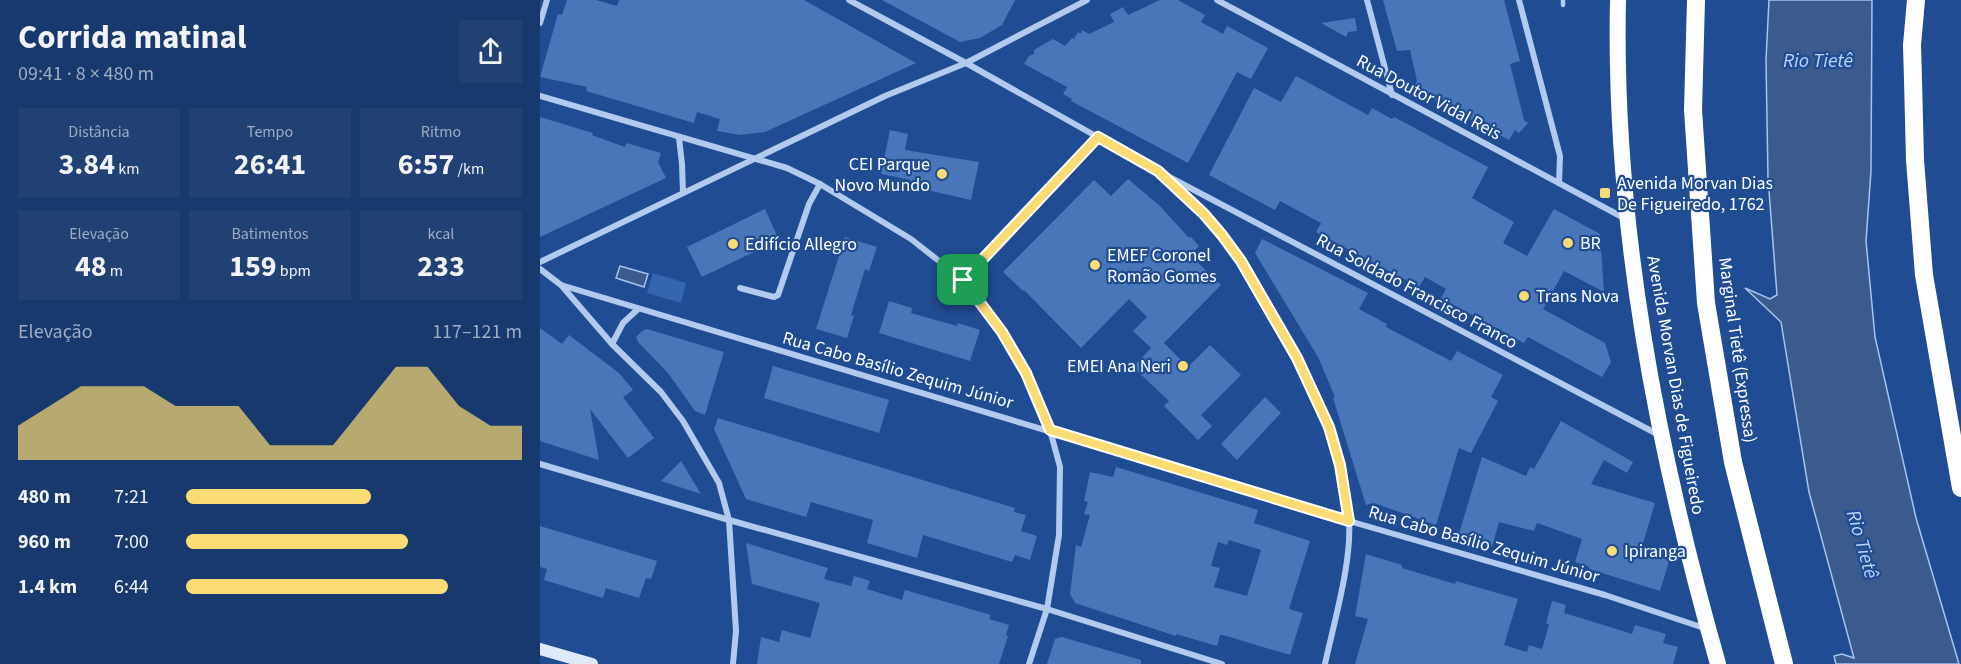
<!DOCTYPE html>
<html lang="pt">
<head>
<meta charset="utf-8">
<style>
	body { margin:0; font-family:"Source Sans 3",sans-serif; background:#214073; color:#f1f3f6; height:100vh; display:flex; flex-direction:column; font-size:22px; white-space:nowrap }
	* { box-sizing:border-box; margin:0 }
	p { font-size:20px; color:#9facc2 }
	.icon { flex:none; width:33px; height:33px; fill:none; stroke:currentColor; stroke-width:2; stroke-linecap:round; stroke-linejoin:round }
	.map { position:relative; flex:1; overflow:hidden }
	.sheet { display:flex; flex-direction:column; background:#18396e; width:540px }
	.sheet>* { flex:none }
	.pin { position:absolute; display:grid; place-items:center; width:51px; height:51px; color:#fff; margin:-26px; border-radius:12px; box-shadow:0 3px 9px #0006 }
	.round { display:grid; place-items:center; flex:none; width:63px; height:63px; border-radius:0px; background:#214073 }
	.summary { display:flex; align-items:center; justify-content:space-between; height:102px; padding:0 18px }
	h1 { font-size:33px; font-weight:700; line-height:45px }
	.metrics { display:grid; grid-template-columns:repeat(3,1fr); gap:9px; height:102px; padding:6px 18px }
	.metrics div { display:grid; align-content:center; border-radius:0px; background:#214073; text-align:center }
	.metrics b { font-size:30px; font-weight:700 }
	.metrics small { font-size:16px; font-weight:400 }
	.metrics p { font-size:16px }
	.chart { height:168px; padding:12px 18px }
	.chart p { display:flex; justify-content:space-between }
	.chart svg { width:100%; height:108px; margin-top:6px; fill:#fbdb73; opacity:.7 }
	ul { padding:0 18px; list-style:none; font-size:20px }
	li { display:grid; grid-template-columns:96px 72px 1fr; align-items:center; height:45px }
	li i { height:15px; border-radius:8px; background:#fbdb73 }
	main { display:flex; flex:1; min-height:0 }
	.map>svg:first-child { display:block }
	.green { fill:#3465b0 }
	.water { fill:#3b5b8f; stroke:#a6c4ef; stroke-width:1.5 }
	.building { fill:#4975b9; fill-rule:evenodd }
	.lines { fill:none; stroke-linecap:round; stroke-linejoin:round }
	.service { stroke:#b2caee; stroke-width:4.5 }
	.minor { stroke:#b2caee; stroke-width:6 }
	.secondary { stroke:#dfe9fa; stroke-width:12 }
	.trunk { stroke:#fcfdff; stroke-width:16 }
	.motorway { stroke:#fff; stroke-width:18 }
	.route-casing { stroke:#fff; stroke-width:12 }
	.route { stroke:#fbdb73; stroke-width:8 }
	.poi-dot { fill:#fbdb73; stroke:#204c93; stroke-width:2 }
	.labels { text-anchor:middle; stroke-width:4.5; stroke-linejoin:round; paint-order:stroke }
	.street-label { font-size:18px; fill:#fff; stroke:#204c93 }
	.poi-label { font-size:18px; fill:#fff; stroke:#204c93; text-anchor:start }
	.water-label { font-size:20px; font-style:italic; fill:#bed4f4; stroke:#204c93 }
</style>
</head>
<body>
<main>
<section class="sheet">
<div class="summary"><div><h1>Corrida matinal</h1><p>09:41 · 8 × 480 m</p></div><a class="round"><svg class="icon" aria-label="share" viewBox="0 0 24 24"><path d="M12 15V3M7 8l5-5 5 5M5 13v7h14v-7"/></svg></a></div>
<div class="metrics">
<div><p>Distância</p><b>3.84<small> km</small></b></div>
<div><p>Tempo</p><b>26:41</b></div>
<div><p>Ritmo</p><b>6:57<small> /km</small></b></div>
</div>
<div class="metrics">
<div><p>Elevação</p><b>48<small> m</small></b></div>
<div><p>Batimentos</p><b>159<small> bpm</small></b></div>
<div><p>kcal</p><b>233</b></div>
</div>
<div class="chart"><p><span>Elevação</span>117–121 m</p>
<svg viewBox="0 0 160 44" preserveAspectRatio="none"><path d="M0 44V30L10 22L20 14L30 14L40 14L50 22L60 22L70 22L80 38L90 38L100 38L110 22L120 6L130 6L140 22L150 30L160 30V44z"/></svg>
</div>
<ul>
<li><b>480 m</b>7:21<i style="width:55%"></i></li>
<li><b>960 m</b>7:00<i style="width:66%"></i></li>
<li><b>1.4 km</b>6:44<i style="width:78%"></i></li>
</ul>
</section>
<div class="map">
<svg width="1421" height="664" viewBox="0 0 1421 664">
	<rect width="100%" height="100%" fill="#204c93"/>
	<path class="green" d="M 113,273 L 146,283 L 141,303 L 107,293 Z"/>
	<g class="water">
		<path d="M 1229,0 L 1332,0 L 1331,171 L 1326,241 L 1335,337 L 1376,518 L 1419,664 L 1296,664 L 1294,656 L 1302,654 L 1314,658 L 1269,492 L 1241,322 L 1205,288 L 1230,299 L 1237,295 L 1228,178 L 1226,60 Z"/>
		<path d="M 80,266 L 108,274 L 104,287 L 76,278 Z"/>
	</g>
	<g class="building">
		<path d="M 27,0 L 56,0 L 77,6 L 79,0 L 264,0 L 376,63 L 225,132 L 200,135 L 177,131 L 180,119 L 157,112 L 154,123 L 46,91 L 47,87 L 0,77 L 18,14 L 22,15 Z"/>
		<path d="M 342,0 L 475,0 L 462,25 L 440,38 L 420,42 Z"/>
		<path d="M 620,0 L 638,0 L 665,15 L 661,22 L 683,34 L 687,26 L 728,48 L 711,79 L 697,72 L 648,163 L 531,101 L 532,99 L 523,94 L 527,87 L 484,64 L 489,56 L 494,54 L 494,50 L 513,39 L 525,46 L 532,38 L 534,39 L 538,32 L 541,34 L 542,30 L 549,34 L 574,22 L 570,14 L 583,7 L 588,15 Z"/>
		<path d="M 843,0 L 964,0 L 980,61 L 970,64 L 984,120 L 988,123 L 979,133 L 975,130 L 969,140 L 894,100 L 874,86 L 877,81 L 870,50 L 857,51 Z"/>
		<path d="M 815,18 L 817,31 L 808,32 L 806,37 L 781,23 Z"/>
		<path d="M 756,76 L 828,115 L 832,108 L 852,119 L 854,117 L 948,167 L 932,198 L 974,222 L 963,243 L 987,256 L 1014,209 L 1060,234 L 1064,292 L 1024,271 L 1003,309 L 1065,343 L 1071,362 L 1062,377 L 988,337 L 984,343 L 901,298 L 906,289 L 885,277 L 879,287 L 776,232 L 781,223 L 740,201 L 735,210 L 669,175 L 714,88 L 741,102 Z"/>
		<path d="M 0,117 L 53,133 L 52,135 L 85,147 L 86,143 L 121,153 L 118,162 L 126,178 L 0,237 Z"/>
		<path d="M 350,130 L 368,134 L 365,150 L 439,162 L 431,200 L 370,186 L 371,180 L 341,174 Z"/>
		<path d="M 588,179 L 620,206 L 649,238 L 650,236 L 659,246 L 650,255 L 681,285 L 624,343 L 648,367 L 670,345 L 701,375 L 661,415 L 672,426 L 658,440 L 624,406 L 629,401 L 593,367 L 611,348 L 593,331 L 607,317 L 589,299 L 541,348 L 484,290 L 483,291 L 463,272 L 554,180 L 571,196 Z"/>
		<path d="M 225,209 L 239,240 L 162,277 L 147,247 Z"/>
		<path d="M 305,237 L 337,247 L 329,271 L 325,269 L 311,315 L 314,316 L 307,338 L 276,329 Z"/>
		<path d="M 722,239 L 828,293 L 819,309 L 847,324 L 846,327 L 911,361 L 917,351 L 963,375 L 951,397 L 958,401 L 931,453 L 919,448 L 896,525 L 834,503 L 826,505 L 793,398 L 795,397 L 778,357 L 715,253 Z"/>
		<path d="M 349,301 L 372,308 L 371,313 L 417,326 L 418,323 L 440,330 L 430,361 L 339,333 Z"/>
		<path d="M 0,328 L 22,344 L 29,335 L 79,373 L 93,390 L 83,397 L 114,438 L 88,458 L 50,409 L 59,460 L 0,441 Z"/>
		<path d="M 107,329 L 184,352 L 165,415 L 155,411 L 128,373 L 98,342 L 96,337 L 102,331 Z"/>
		<path d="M 233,366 L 349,400 L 339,433 L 224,398 Z"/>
		<path d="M 725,397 L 741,413 L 697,460 L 681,444 Z"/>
		<path d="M 178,418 L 475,508 L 474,512 L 486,515 L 481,531 L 497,536 L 490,560 L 475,555 L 472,562 L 383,535 L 377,558 L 327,543 L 333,520 L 271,502 L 266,517 L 206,499 L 174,429 Z"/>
		<path d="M 1021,421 L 1093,462 L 1087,473 L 1064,460 L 1051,484 L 1115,503 L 1101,550 L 1130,558 L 1120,591 L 1049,569 L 1049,567 L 1035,562 L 1042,539 L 997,523 L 994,531 L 959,522 L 952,547 L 918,537 L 942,457 L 986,476 L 990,467 L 994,469 Z"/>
		<path d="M 141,461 L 161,494 L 121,481 Z"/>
		<path d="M 576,467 L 718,510 L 714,523 L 770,541 L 749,609 L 763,613 L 750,655 L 683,635 L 680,635 L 677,646 L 636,634 L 636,636 L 535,603 L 530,594 L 536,545 L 541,547 L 550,515 L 544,514 L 548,502 L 544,501 L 550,472 L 573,477 ZM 689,540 L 721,550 L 707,596 L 674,587 L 680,568 L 671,566 L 678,542 L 687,545 Z"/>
		<path d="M 0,526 L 117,561 L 111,579 L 106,578 L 99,598 L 66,588 L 63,598 L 4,580 L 7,569 L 0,567 Z"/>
		<path d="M 206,543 L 288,568 L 284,579 L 311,586 L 314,576 L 330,581 L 327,589 L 362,600 L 365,590 L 451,615 L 449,619 L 469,625 L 466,635 L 468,636 L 459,664 L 217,664 L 221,637 L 239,642 L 242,630 L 270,638 L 280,603 L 212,584 Z"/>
		<path d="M 826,554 L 862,565 L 862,568 L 915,584 L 916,581 L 978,599 L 964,645 L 987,652 L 989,645 L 1002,649 L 1009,625 L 1006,623 L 1012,601 L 1026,605 L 1024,613 L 1070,627 L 1092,634 L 1095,625 L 1126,634 L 1123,643 L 1138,647 L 1133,664 L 815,664 L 828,619 L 815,616 Z"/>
		<path d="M 522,637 L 601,660 L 601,664 L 507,664 L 515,639 Z"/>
	</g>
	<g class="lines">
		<path class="service" d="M 1023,0 L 1023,5"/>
		<g class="minor">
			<path d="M 309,0 L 426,63 L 618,171 L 1119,435"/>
			<path d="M 677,0 L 1084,218"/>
			<path d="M 827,0 L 852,95"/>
			<path d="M 979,0 L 1020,156 L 1019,183"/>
			<path d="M 0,23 L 7,0"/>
			<path d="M 0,96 L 247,168 L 280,184 L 371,239 L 423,280 L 462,331 L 486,373 L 510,430 L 520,467 L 519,535 L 507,609 L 489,664"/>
			<path d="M 139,138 L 142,164 L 143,193"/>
			<path d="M 625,178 C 645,196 667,214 683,236 C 703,261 719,289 734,317 C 770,381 803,446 809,520 C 812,562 794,622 785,664"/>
			<path d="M 0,262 L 345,96 L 426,63 L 547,0"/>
			<path d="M 0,269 L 21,285 L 72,344 L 121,392 L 143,421 L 179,483 L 189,520 L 196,631 L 193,664"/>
			<path d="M 423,280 L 558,137"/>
			<path d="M 21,285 L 809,521 L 1065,595 L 1167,629"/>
			<path d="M 200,288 L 234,297 L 238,295 L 269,204 L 280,184"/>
			<path d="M 72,344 L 83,323 L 98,309"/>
			<path d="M 0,464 L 189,520 L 507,609 L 682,664"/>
		</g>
		<path class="secondary" d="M 0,649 L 52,664"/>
		<path class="trunk" d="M 1078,0 C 1073,224 1117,449 1178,664"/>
		<g class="motorway">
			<path d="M 1156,0 L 1153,110 L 1166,303 L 1193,462 L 1244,664"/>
			<path d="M 1376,0 L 1372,45 L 1373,80 L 1375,160 L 1384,275 L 1421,488"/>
		</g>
	</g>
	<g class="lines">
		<g class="route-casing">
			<path id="route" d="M 558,137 L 618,171 L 664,214 L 682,235 L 701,261 L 757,358 L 789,427 L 800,465 L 809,521 L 510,430 L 486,373 L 462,332 L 423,280 Z"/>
		</g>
		<use href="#route" class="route"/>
	</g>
	<g class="poi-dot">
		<circle cx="402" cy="174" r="6"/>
		<rect x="1059" y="187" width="12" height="12" rx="3"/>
		<circle cx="1028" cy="243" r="6"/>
		<circle cx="193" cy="244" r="6"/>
		<circle cx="555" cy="265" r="6"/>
		<circle cx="984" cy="296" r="6"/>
		<circle cx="643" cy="366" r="6"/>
		<circle cx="1072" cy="551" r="6"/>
	</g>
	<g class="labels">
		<g class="street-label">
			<text transform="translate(889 97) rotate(28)" y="6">Rua Doutor Vidal Reis</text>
			<text transform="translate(877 291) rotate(28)" y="6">Rua Soldado Francisco Franco</text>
			<text transform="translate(1198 350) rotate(82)" y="6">Marginal Tietê (Expressa)</text>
			<text transform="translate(358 370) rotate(16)" y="6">Rua Cabo Basílio Zequim Júnior</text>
			<text transform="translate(1136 385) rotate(80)" y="6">Avenida Morvan Dias de Figueiredo</text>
			<text transform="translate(944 544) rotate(16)" y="6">Rua Cabo Basílio Zequim Júnior</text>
		</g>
		<g class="poi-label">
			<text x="390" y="170" text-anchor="end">CEI Parque<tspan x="390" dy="21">Novo Mundo</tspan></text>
			<text x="1077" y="189">Avenida Morvan Dias<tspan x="1077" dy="21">De Figueiredo, 1762</tspan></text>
			<text x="1040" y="249">BR</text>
			<text x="205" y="250">Edifício Allegro</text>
			<text x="567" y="261">EMEF Coronel<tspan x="567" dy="21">Romão Gomes</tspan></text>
			<text x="996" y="302">Trans Nova</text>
			<text x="631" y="372" text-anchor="end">EMEI Ana Neri</text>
			<text x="1084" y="557">Ipiranga</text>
		</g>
		<g class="water-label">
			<text x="1278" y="67">Rio Tietê</text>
			<text transform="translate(1323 544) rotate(74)" y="7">Rio Tietê</text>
		</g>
	</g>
</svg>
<div class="pin" style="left:423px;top:280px;background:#1e9e55"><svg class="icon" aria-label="arrive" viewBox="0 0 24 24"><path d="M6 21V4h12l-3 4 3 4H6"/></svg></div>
</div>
</main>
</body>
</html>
